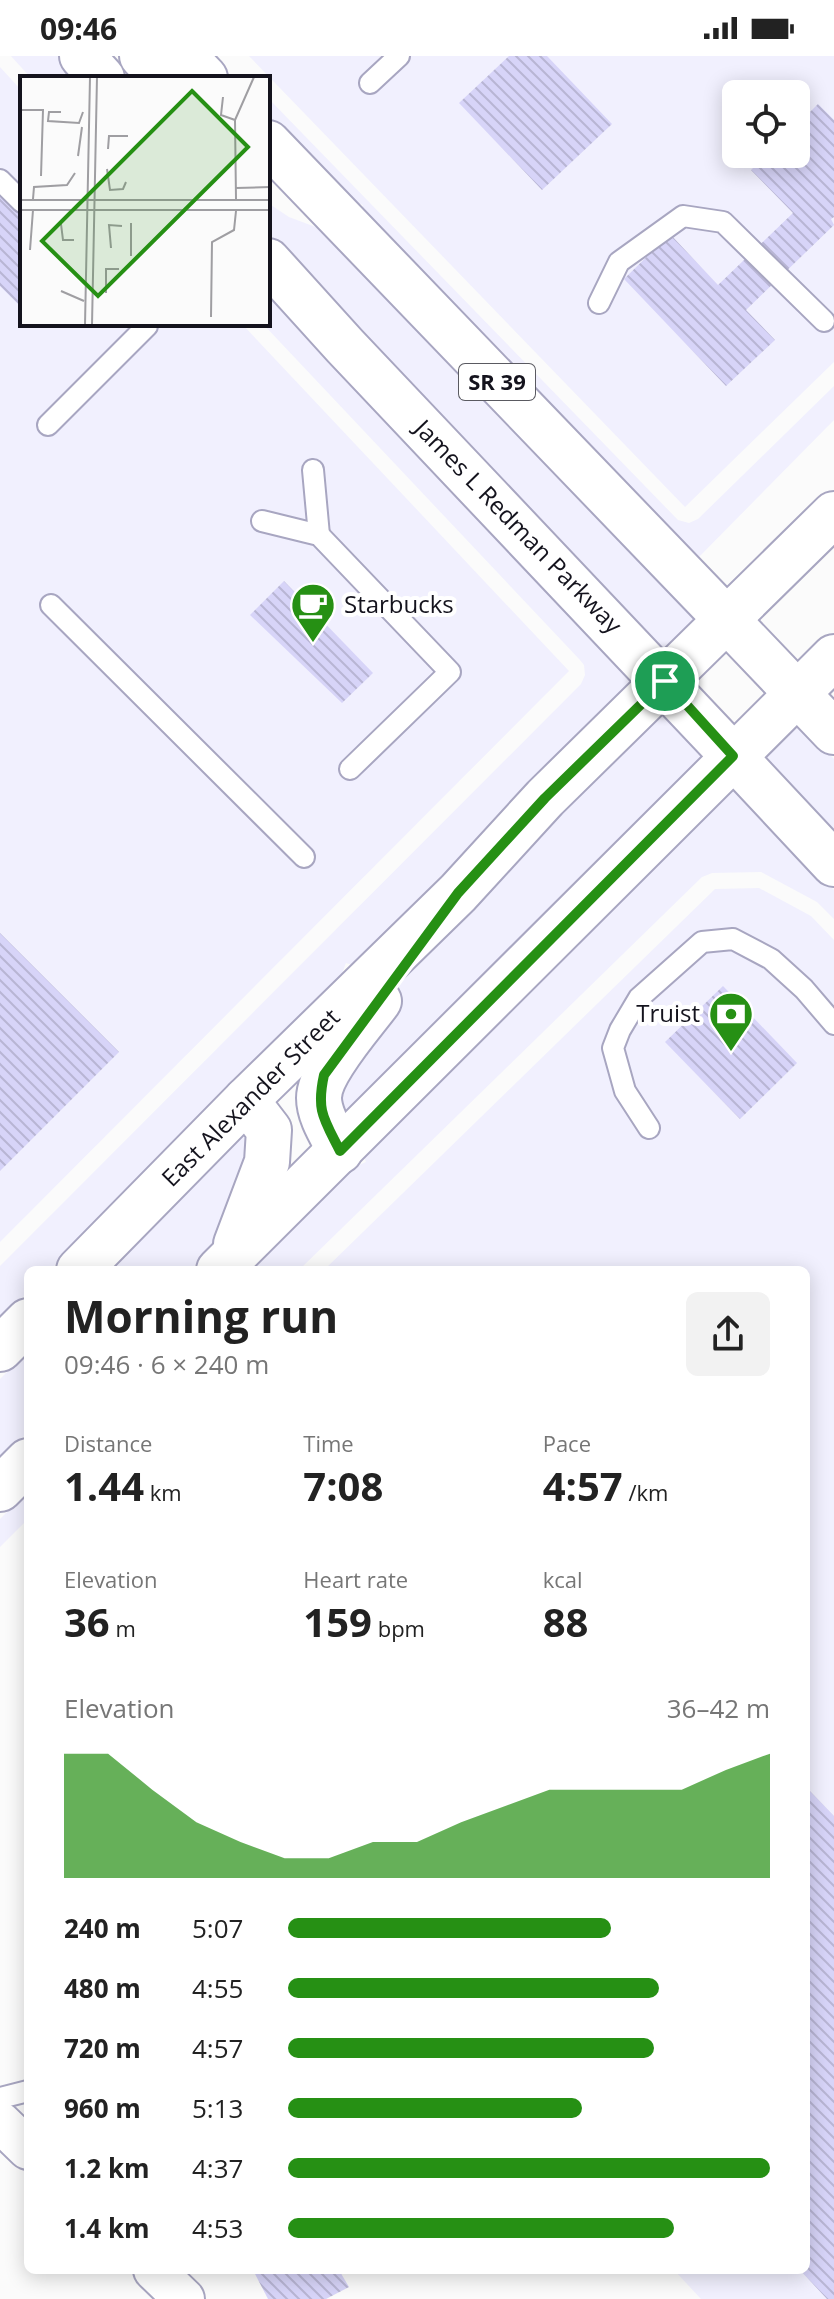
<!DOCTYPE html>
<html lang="en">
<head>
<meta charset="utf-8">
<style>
	body { margin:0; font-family:"Open Sans",sans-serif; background:#f2f2f2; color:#222; height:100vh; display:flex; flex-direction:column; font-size:30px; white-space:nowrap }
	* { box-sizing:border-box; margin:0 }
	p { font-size:26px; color:#767676 }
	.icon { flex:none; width:44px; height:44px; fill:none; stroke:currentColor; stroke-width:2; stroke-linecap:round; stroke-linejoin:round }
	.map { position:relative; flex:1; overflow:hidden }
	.drawer { position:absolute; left:24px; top:1210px; width:786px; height:1008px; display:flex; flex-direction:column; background:#fff; border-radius:12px; box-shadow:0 4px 20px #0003 }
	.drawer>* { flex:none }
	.tools { position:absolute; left:722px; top:24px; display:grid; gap:16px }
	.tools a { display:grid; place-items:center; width:88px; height:88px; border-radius:12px; background:#fff; box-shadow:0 4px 20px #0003; font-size:40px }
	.pin { position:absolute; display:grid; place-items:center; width:68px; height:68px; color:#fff; margin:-34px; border:4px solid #fff; border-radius:50%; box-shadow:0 2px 8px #0007 }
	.round { display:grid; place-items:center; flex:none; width:84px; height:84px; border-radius:12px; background:#f2f2f2 }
	.head { display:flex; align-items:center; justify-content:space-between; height:136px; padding:0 40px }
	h1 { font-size:44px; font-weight:700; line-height:60px }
	.figures { display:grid; grid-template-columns:repeat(3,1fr); gap:12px; height:136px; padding:8px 40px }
	.figures div { display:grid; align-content:center }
	.figures b { font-size:40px; font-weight:700 }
	.figures small { font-size:22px; font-weight:400 }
	.figures p { font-size:22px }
	.chart { height:224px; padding:16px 40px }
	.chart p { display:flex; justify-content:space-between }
	.chart svg { width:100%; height:144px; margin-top:8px; fill:#269014; opacity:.7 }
	ul { padding:0 40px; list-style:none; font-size:26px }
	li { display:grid; grid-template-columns:128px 96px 1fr; align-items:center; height:60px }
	li i { height:20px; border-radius:10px; background:#269014 }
	.status { display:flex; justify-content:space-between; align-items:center; height:56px; padding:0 40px; background:#fff; direction:ltr }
	.status svg { height:22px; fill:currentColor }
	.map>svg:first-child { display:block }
	.built { fill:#f1f0fe; fill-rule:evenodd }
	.building { fill:url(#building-back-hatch) }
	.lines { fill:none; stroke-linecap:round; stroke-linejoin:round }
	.lane-casing { stroke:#a8a6c1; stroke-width:24 }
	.street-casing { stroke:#a8a6c1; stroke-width:44 }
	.secondary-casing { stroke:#a8a6c1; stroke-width:48 }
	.primary-casing { stroke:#a8a6c1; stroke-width:48 }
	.lane { stroke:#fff; stroke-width:20 }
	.street { stroke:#fff; stroke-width:40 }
	.secondary { stroke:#fff; stroke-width:44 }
	.primary { stroke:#fff; stroke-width:44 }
	.route-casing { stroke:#fff; stroke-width:16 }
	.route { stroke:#269014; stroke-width:10 }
	.labels { text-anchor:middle; stroke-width:8; stroke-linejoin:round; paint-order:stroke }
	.shield { fill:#fff; stroke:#5a5a61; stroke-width:2 }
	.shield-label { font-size:22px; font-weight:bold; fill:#14131d }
	.street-label { font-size:24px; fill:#14131d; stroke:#fff }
	.poi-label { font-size:24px; fill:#14131d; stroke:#fff; text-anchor:start }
	.inset-road { fill:none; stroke:#9f9ea2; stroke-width:2 }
	.view { fill:#269014; fill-opacity:0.15; stroke:#269014; stroke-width:4 }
	.inset-edge { fill:none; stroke:#14131d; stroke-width:4 }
</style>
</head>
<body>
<div class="status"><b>09:46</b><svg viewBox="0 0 49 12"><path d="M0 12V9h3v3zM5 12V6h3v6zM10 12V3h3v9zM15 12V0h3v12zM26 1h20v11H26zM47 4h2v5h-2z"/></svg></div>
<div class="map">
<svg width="834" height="2243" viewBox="0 0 834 2243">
	<defs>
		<pattern id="building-back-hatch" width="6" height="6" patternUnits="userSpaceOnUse" patternTransform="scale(2)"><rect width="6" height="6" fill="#d7d4f8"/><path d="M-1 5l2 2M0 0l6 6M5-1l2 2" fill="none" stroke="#b8b5d4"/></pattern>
	</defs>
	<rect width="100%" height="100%" fill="#fbfbfb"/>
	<g class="built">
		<path d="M 11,0 L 59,0 L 79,22 L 31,22 Z"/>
		<path d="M 249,0 L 834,0 L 834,306 L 685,451 ZM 736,38 L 796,38 L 796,98 L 736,98 Z"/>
		<path d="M 0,11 L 22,35 L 22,268 L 242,268 L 569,615 L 0,1186 Z"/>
		<path d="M 268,42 L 678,464 L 689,467 L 698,463 L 834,330 L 834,364 L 696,504 L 361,156 L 363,149 L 348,143 L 268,60 Z"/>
		<path d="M 268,147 L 289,161 L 329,176 L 700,562 L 663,597 L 359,277 L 268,177 Z"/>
		<path d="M 268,231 L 637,623 L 352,909 L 346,907 L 341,920 L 233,1029 L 220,1039 L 221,1041 L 50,1214 L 28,1214 L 28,1236 L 0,1264 L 0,1210 L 581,628 L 585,619 L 584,609 L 580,604 L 263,268 L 268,268 Z"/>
		<path d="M 665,653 L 706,697 L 344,1062 L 339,1044 L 375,945 Z"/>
		<path d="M 798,665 L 834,703 L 834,781 L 761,702 Z"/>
		<path d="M 734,728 L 834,834 L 834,863 L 817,846 L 761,816 L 712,817 L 702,821 L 299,1214 L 249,1214 L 352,1112 L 366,1106 L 364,1101 Z"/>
		<path d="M 759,832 L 811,860 L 834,884 L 834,2243 L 701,2243 L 674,2214 L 806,2214 L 806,1214 L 324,1214 L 715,833 Z"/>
		<path d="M 246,1074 L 248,1100 L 214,1191 L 190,1214 L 108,1214 Z"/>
		<path d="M 28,1295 L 28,1376 L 0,1404 L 0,1323 Z"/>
		<path d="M 28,1435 L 28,1463 L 0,1491 L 0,1463 Z"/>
	</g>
	<g class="building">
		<path d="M 509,0 L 547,0 L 612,68 L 542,134 L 459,47 Z"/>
		<path d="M 818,48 L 834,64 L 834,161 L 831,163 L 834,169 L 746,254 L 775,284 L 726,330 L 624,223 L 670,178 L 718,229 L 793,157 L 751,114 L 767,98 L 796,98 L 796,70 Z"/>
		<path d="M 0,138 L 22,160 L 22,252 L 0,230 Z"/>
		<path d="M 284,525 L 373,617 L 342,647 L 250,559 Z"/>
		<path d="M 0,877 L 119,996 L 0,1115 Z"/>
		<path d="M 723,930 L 797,1007 L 740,1063 L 665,986 Z"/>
		<path d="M 806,1731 L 834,1760 L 834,2243 L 827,2243 L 800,2214 L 806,2214 Z"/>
		<path d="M 253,2214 L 339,2214 L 349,2231 L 326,2243 L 268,2243 Z"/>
	</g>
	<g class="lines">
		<g class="lane-casing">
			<g id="lane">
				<path d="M 370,27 L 399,0"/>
				<path d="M 0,124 L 22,146"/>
				<path d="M 599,247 L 619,206 L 683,160 L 723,166 L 824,265"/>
				<path d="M 48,369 L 147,270 L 145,268"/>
				<path d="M 313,414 L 319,479"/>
				<path d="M 262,465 L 319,479 L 450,616 L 350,713"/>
				<path d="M 51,549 L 304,801"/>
				<path d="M 649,1072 L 625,1035 L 613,992 L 620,974 L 639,942 L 702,886 L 733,883 L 771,903 L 804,933 L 834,968"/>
				<path d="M 0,2042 L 28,2035"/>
			</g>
		</g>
		<g class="street-casing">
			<g id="street">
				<path d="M 0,2066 L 28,2093"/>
				<path d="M 154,2214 L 184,2243"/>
			</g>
		</g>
		<g class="secondary-casing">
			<g id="secondary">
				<path d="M 727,564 L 834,676"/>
				<path d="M 733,700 L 834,808"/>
			</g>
		</g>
		<g class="primary-casing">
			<g id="primary">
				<path d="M 82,0 L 102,22"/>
				<path d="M 142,0 L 163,22"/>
				<path d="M 184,0 L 205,22"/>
				<path d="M 268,87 L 727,564"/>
				<path d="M 268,205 L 345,290 L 733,700"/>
				<path d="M 340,1095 C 332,1079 319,1060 319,1042 C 319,1015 362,968 379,945"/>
				<path d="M 236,1188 L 267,1106 L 269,1074 L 246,1044"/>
				<path d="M 79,1214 L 246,1044 L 458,837 L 545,742 L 834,458"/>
				<path d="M 219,1214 L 834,601"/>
				<path d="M 0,1293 L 28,1265"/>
				<path d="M 0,1433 L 28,1405"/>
			</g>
		</g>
		<use href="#lane" class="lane"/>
		<use href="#street" class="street"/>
		<use href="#secondary" class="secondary"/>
		<use href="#primary" class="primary"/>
	</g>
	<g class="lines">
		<g class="route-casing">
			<path id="route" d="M 665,625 L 733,700 L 340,1095 C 324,1063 316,1055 324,1019 L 458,837 L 545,742 Z"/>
		</g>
		<use href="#route" class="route"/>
	</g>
	<defs>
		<g id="cafe-pin" transform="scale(2.3)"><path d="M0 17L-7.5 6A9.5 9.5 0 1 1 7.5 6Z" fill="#269014" stroke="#fff"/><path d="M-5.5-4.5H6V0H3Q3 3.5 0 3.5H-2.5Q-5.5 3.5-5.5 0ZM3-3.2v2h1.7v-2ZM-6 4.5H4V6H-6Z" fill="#fff"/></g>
		<g id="bank-pin" transform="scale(2.3)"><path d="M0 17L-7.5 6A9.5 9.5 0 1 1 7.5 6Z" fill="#269014" stroke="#fff"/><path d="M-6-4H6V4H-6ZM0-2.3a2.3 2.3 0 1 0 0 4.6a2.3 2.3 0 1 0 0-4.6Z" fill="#fff"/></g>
	</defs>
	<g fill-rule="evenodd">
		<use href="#cafe-pin" x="313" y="549"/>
		<use href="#bank-pin" x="731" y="958"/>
	</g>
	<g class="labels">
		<rect class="shield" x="459" y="308" width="76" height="36" rx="6"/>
		<g class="shield-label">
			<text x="497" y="334">SR 39</text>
		</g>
		<g class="street-label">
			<text transform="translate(518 471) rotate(46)" y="8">James L Redman Parkway</text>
			<text transform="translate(251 1042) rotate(-45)" y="8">East Alexander Street</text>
		</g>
		<g class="poi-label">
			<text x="344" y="557">Starbucks</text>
			<text x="700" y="966" text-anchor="end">Truist</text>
		</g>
	</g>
	<g transform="translate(20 20)">
		<rect width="250" height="250" fill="#fbfbfb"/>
		<path class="inset-road" d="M 203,21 L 201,39 L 215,44M 0,34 L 23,34 L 21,100M 41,36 L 29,36 L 28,45 L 59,47 L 63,36M 88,73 L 89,60 L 108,60M 58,80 L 62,51M 87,93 L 90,114 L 103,113 L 106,106M 216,112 L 250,111M 13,123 L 14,111 L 47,109 L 55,97M 216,123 L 215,44 L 234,1M 0,124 L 250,124M 0,134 L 250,134M 111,147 L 111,180M 41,148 L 43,164 L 54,164M 91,172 L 89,149 L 102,150M 10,174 L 13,134M 41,215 L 64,225M 86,217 L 86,193 L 99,193M 191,241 L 192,166 L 214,154 L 216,135M 65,249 L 70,1M 72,249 L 77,1"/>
		<path class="view" d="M 172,15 L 228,71 L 78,220 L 22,165 Z"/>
		<rect width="250" height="250" class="inset-edge"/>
	</g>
</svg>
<div class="tools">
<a><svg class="icon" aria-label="locate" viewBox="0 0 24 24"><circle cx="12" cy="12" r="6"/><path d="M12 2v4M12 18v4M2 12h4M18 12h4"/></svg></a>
</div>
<div class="pin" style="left:665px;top:625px;background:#1e9e55"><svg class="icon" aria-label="arrive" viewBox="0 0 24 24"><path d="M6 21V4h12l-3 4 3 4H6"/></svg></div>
<section class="drawer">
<div class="head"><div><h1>Morning run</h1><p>09:46 · 6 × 240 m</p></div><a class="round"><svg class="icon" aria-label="share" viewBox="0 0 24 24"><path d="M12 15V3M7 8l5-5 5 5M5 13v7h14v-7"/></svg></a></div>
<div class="figures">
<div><p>Distance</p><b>1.44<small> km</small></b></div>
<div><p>Time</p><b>7:08</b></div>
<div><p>Pace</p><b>4:57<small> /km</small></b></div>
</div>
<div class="figures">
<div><p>Elevation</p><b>36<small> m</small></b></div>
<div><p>Heart rate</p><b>159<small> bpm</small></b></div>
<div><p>kcal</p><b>88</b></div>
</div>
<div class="chart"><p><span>Elevation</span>36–42 m</p>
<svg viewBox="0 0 160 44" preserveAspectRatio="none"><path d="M0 44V6L10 6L20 17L30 27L40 33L50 38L60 38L70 33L80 33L90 27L100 22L110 17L120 17L130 17L140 17L150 11L160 6V44z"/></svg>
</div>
<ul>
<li><b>240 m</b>5:07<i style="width:67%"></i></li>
<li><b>480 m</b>4:55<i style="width:77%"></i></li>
<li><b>720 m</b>4:57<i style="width:76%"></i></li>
<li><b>960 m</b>5:13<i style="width:61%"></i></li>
<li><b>1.2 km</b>4:37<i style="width:100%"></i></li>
<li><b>1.4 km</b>4:53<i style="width:80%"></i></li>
</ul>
</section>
</div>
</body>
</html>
